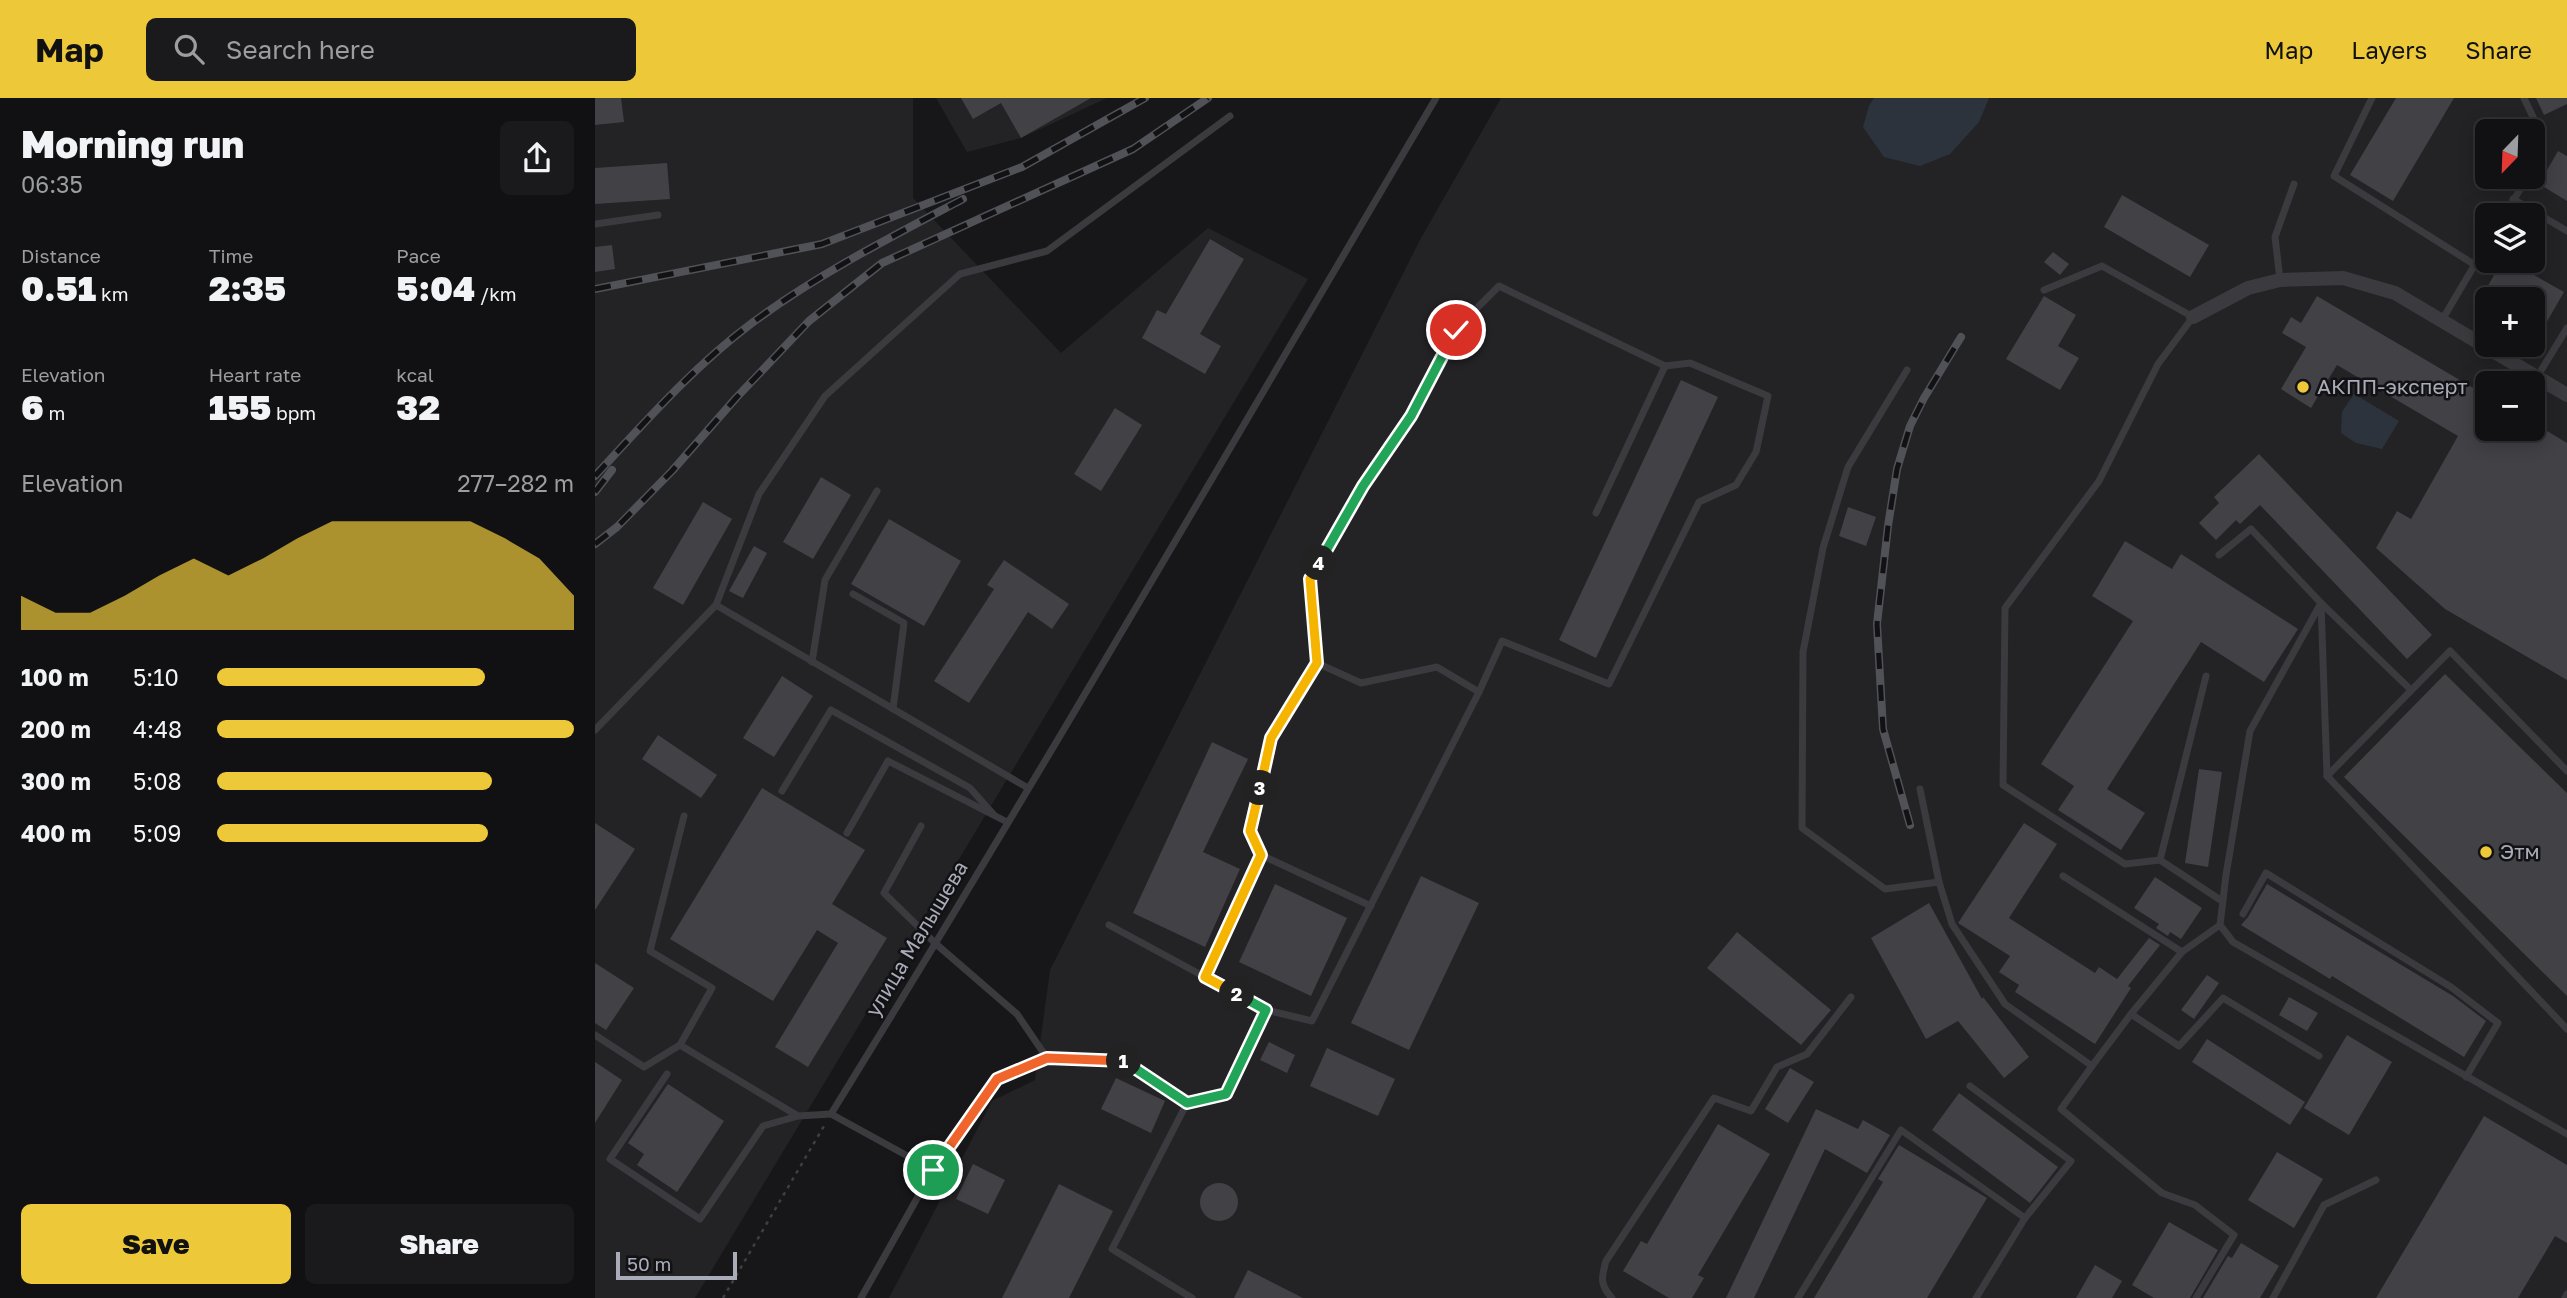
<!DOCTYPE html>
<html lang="en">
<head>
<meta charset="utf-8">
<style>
	body { margin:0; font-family:"Golos Text",sans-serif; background:#1a1a1c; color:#f1f3f6; height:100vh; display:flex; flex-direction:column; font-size:26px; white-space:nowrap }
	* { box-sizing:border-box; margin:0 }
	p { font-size:23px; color:#9c9da0 }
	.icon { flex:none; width:38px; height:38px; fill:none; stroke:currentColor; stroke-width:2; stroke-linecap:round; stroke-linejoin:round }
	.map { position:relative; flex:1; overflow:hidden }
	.details { display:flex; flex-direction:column; background:#111113; width:595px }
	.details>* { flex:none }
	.needle { width:46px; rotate:203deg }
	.controls { position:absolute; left:1880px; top:21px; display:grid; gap:14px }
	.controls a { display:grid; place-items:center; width:70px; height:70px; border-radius:10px; background:#111113; box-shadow:0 4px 18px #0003,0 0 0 2px #303133; font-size:35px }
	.scale { position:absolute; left:21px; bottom:18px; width:121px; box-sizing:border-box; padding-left:7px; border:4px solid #a9acb8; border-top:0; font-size:19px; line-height:24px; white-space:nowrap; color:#a9acb8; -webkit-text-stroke:5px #121214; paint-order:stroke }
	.pin { position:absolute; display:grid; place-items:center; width:60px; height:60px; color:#fff; margin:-30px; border:4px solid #fff; border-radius:50%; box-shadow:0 2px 7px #0007 }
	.km { position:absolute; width:35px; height:35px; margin:-18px; border-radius:50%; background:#222; color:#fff; font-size:19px; line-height:35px; text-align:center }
	.round { display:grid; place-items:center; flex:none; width:74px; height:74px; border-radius:10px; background:#1a1a1c }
	.summary { display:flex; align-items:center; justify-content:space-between; height:119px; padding:0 21px }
	h1 { font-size:38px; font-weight:800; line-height:52px }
	.figures { display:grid; grid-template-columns:repeat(3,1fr); gap:10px; height:119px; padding:7px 21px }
	.figures div { display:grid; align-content:center }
	.figures b { font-size:35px; font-weight:800 }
	.figures small { font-size:19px; font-weight:400 }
	.figures p { font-size:19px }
	.chart { height:196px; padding:14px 21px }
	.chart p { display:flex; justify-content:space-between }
	.chart svg { width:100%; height:126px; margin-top:7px; fill:#edc93a; opacity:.7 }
	.button { display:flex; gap:14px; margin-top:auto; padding:14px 21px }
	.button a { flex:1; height:80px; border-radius:10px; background:#edc93a; color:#111; font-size:28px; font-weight:800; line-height:80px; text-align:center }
	.button a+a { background:#1a1a1c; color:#f1f3f6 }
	ul { padding:0 21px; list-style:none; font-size:23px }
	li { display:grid; grid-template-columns:112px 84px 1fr; align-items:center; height:52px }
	li i { height:18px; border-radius:9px; background:#edc93a }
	header { display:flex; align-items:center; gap:42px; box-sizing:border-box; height:98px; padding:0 35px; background:#edc93a; color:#111 }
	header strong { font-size:33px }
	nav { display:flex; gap:38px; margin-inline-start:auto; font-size:24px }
	.search { width:490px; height:63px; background:#1a1a1c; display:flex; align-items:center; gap:18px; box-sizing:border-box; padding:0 24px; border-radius:10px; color:#9c9da0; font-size:26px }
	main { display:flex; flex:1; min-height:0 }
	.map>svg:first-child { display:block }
	.built { fill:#232326; fill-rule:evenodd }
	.water { fill:#2d333c }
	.building { fill:#414146 }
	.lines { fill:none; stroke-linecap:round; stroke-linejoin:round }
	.path { stroke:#3e3f44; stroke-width:2.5; stroke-dasharray:3.5 5; stroke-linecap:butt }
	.lane { stroke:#3a3a3f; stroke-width:7 }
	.street { stroke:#3a3a3f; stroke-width:14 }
	.rail-casing { stroke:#515258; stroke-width:8 }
	.rail { stroke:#121214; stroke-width:5; stroke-dasharray:16; stroke-linecap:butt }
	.split-1-casing { stroke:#fff; stroke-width:14 }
	.split-2-casing { stroke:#fff; stroke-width:14 }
	.split-3-casing { stroke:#fff; stroke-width:14 }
	.split-4-casing { stroke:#fff; stroke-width:14 }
	.split-5-casing { stroke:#fff; stroke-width:14 }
	.split-1 { stroke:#f0652b; stroke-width:9 }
	.split-2 { stroke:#22a559; stroke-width:9 }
	.split-3 { stroke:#f5b400; stroke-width:9 }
	.split-4 { stroke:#f5b400; stroke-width:9 }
	.split-5 { stroke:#22a559; stroke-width:9 }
	.poi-dot { fill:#edc93a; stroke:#121214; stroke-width:2.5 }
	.labels { text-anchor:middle; stroke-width:5; stroke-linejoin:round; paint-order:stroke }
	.poi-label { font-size:21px; fill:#a9acb8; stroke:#121214; text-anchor:start }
	.street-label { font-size:21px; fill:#a9acb8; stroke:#121214 }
</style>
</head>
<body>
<header>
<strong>Map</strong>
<div class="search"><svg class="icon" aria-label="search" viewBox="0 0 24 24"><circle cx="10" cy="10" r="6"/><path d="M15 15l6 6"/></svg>Search here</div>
<nav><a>Map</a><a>Layers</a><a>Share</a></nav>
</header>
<main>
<section class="details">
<div class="summary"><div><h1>Morning run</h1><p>06:35</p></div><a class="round"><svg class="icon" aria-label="share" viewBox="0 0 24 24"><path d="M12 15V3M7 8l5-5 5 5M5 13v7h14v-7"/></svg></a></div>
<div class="figures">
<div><p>Distance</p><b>0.51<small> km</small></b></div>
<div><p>Time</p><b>2:35</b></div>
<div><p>Pace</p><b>5:04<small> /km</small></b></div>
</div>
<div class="figures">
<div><p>Elevation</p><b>6<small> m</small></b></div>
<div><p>Heart rate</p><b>155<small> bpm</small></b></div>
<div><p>kcal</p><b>32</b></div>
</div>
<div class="chart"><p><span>Elevation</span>277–282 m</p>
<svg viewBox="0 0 160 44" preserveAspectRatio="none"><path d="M0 44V32L10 38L20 38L30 32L40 25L50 19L60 25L70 19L80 12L90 6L100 6L110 6L120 6L130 6L140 12L150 19L160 32V44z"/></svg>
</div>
<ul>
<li><b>100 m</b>5:10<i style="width:75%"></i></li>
<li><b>200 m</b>4:48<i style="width:100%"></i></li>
<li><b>300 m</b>5:08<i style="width:77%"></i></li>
<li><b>400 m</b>5:09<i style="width:76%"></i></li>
</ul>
<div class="button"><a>Save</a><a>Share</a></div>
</section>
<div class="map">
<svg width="1972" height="1200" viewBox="0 0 1972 1200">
	<rect width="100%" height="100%" fill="#171719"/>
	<g class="built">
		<path d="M 0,0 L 318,0 L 318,100 L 466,255 L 613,130 L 713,181 L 100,1200 L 0,1200 Z"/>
		<path d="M 341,0 L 512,0 L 426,40 L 372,54 Z"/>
		<path d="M 906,0 L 1972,0 L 1972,1200 L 294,1200 L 397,1003 L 440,982 L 455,872 L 826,140 ZM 1892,33 L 1937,33 L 1937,79 L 1892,79 ZM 1892,117 L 1937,117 L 1937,163 L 1892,163 ZM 1892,201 L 1937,201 L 1937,247 L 1892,247 ZM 1892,285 L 1937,285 L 1937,331 L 1892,331 Z"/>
	</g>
	<g class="water">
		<path d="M 1279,0 L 1394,0 L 1384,24 L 1355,56 L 1325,68 L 1289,59 L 1268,29 L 1274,8 Z"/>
		<path d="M 1759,296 L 1804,323 L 1787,351 L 1761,345 L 1746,335 L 1747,314 Z"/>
	</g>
	<g class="building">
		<path d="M 0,0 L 26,0 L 29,24 L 0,27 Z"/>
		<path d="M 366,0 L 496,0 L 426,40 L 406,5 L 378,21 Z"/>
		<path d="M 1801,0 L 1859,0 L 1798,103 L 1755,77 Z"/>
		<path d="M 1941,0 L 1972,0 L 1972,6 L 1949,17 Z"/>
		<path d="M 1963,53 L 1972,58 L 1972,103 L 1944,86 Z"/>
		<path d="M 72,65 L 75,101 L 0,106 L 0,70 Z"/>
		<path d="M 1527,97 L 1614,147 L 1595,179 L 1509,129 Z"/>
		<path d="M 615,141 L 649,161 L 605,236 L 626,248 L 610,276 L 547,240 L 562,212 L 571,216 Z"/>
		<path d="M 17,147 L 20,171 L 0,174 L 0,149 Z"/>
		<path d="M 1458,154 L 1474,166 L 1465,177 L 1449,164 Z"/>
		<path d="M 1907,163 L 1914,163 L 1969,194 L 1950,227 L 1937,220 L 1937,201 L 1904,201 L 1890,193 Z"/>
		<path d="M 1449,198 L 1481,217 L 1463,248 L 1484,260 L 1465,292 L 1411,261 Z"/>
		<path d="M 1722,198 L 1892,298 L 1892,331 L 1937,331 L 1937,324 L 1972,345 L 1972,582 L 1850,511 L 1781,450 L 1802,413 L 1816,421 L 1863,338 L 1742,267 L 1716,310 L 1686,291 L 1711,249 L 1687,235 L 1696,219 L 1706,225 Z"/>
		<path d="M 1086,282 L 1123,299 L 1001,560 L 964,542 Z"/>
		<path d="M 520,310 L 547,327 L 506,393 L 479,376 Z"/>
		<path d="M 1664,356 L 1837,537 L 1812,561 L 1665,407 L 1645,426 L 1641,422 L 1621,442 L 1604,425 L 1624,405 L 1619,399 Z"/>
		<path d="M 226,379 L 256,397 L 218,461 L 188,444 Z"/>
		<path d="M 108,404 L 137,421 L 88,507 L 58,490 Z"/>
		<path d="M 1253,409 L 1281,419 L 1271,448 L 1244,438 Z"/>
		<path d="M 294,421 L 366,463 L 329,528 L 256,486 Z"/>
		<path d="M 1530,443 L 1577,471 L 1586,456 L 1703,531 L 1669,584 L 1606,544 L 1512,691 L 1550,715 L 1526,752 L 1463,712 L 1479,688 L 1446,666 L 1538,523 L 1497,498 Z"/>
		<path d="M 159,448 L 172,455 L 148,500 L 134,493 Z"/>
		<path d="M 409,462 L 474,506 L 457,531 L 433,514 L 374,605 L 339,583 L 399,491 L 392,487 Z"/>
		<path d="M 1850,576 L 1972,695 L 1972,898 L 1749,679 Z"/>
		<path d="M 187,578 L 218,598 L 179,659 L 148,640 Z"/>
		<path d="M 63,637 L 122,677 L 106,700 L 47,661 Z"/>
		<path d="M 617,644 L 653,661 L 608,754 L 645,771 L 610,849 L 538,815 Z"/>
		<path d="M 1604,671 L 1627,674 L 1613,769 L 1590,765 Z"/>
		<path d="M 167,690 L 270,752 L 237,806 L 292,840 L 213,969 L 180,949 L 243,845 L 222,832 L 178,903 L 75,841 Z"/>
		<path d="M 0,725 L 40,751 L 0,812 Z"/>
		<path d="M 1429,725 L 1462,746 L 1414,820 L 1500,875 L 1504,869 L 1522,881 L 1554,840 L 1565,847 L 1533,888 L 1536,890 L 1500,946 L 1420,894 L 1424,887 L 1404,874 L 1415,858 L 1363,825 Z"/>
		<path d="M 826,778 L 884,805 L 814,952 L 756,925 Z"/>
		<path d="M 1560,779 L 1607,810 L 1586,841 L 1575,834 L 1573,838 L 1561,830 L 1564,826 L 1539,810 Z"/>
		<path d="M 680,786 L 752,820 L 716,898 L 644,864 Z"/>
		<path d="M 1672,786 L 1858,898 L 1891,923 L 1869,959 L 1737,878 L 1735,881 L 1646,827 L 1653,819 Z"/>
		<path d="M 1334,805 L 1387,901 L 1388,899 L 1434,959 L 1409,980 L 1363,923 L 1331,941 L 1276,840 Z"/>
		<path d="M 1142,834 L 1236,912 L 1206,947 L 1112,870 Z"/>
		<path d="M 0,865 L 39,890 L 11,932 L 0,925 Z"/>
		<path d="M 1612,877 L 1624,885 L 1599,921 L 1586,912 Z"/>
		<path d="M 1694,899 L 1723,915 L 1712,933 L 1684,917 Z"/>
		<path d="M 1752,937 L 1797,964 L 1754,1037 L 1709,1010 Z"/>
		<path d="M 1612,941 L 1710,1004 L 1695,1027 L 1597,964 Z"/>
		<path d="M 674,944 L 700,957 L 692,975 L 665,962 Z"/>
		<path d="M 732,950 L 800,981 L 783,1018 L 715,988 Z"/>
		<path d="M 0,964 L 27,982 L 0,1025 Z"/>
		<path d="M 1195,970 L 1219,984 L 1193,1025 L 1170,1011 Z"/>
		<path d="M 521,980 L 570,1003 L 556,1035 L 506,1011 Z"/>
		<path d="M 73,986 L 129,1023 L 82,1094 L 42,1067 L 49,1056 L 33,1045 Z"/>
		<path d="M 1364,995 L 1463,1069 L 1435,1105 L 1337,1032 Z"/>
		<path d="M 1221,1011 L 1263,1031 L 1268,1022 L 1295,1037 L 1272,1075 L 1230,1051 L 1159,1200 L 1131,1200 Z"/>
		<path d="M 1889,1018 L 1972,1067 L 1972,1145 L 1960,1138 L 1923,1200 L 1781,1200 Z"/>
		<path d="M 1123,1026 L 1175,1056 L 1103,1177 L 1109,1180 L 1097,1200 L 1074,1200 L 1028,1173 L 1046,1143 L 1052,1146 Z"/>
		<path d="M 1304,1047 L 1392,1100 L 1332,1200 L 1219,1200 L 1288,1084 L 1283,1081 Z"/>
		<path d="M 1682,1054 L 1728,1081 L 1699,1130 L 1653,1102 Z"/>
		<path d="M 378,1066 L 410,1082 L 393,1116 L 361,1101 Z"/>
		<circle cx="624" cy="1104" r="19"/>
		<path d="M 464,1086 L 518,1113 L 474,1200 L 407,1200 Z"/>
		<path d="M 1574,1124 L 1623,1152 L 1595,1200 L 1559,1200 L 1537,1187 Z"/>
		<path d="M 1646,1145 L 1684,1168 L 1665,1200 L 1608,1200 L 1633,1158 L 1637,1160 Z"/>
		<path d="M 1500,1167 L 1527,1183 L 1517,1200 L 1481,1200 Z"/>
		<path d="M 653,1172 L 708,1200 L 639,1200 Z"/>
	</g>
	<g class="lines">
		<path class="path" d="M 128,1200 L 229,1028"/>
		<g class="lane">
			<path d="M 1777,0 L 1739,78 L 1880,167"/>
			<path d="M 1929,0 C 1941,27 1956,44 1937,72"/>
			<path d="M 1918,101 L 1972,133"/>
			<path d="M 1909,117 L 1933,79"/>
			<path d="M 0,126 L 63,117"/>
			<path d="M 1685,182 L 1680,139 L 1699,86"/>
			<path d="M 1449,192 L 1507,168 L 1598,219 L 1563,266 L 1504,383 L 1410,510 L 1408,687 L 1530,766 L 1565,762 L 1627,803"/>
			<path d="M 1847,222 L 1892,146"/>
			<path d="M 1312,272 L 1253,369 L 1228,450 L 1208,554 L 1207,730 L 1290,791 L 1344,784"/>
			<path d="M 1942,279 L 1972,230"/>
			<path d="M 1624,457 L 1656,431 L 1726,505 L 1732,678 L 1972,931"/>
			<path d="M 258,496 L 309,525 L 298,611"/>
			<path d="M 217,564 L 230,482 L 282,393"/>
			<path d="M 1816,592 L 1726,505 L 1655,633 L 1631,777 L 1625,827 L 1638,844 L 1972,1036"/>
			<path d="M 884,594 L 907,543 L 1014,586 L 1104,404 L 1141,387 L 1161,354 L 1173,298 L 1095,265 L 1070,268"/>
			<path d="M 0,632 L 121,507"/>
			<path d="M 1732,678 L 1855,553 L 1972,673"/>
			<path d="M 433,690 L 121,507 L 164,396 L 230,298 L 365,176 L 452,153 L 635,18"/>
			<path d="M 1325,691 L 1344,784 L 1357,826 L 1410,906 L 1497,968 L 1536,916 L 1584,948 L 1628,900 L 1724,958"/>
			<path d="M 187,693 L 236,612 L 375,690 L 399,717"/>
			<path d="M 326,728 L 289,795 L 341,846 L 422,916 L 452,960"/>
			<path d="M 252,735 L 293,663 L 412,724"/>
			<path d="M 666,757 L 655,733 L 676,640 L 722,565"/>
			<path d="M 1565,762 L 1611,578"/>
			<path d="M 1468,778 L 1587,854 L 1625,827"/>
			<path d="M 1648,816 L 1671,775 L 1856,889 L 1903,925 L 1871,979"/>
			<path d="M 514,827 L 671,912 L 631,996 L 592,1005"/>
			<path d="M 610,879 L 666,757 L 776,808"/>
			<path d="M 671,912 L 717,923 L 884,594 L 842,569 L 766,585 L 722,565 L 715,481 L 768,389 L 816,318 L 861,231 L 904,188 L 1070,268 L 1001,415"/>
			<path d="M 1536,916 L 1587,854"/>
			<path d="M 0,937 L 49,969 L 85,947 L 203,1018 L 236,1016"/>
			<path d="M 85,947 L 117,890 L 55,853 L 89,718"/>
			<path d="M 1497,968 L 1466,1011 L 1567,1095 L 1600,1107 L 1639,1137 L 1601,1200"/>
			<path d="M 72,976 L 15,1061 L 105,1121 L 168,1028 L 203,1018"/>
			<path d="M 1375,988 L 1476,1063 L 1430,1120 L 1381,1200"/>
			<path d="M 338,1072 L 402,981 L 452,960 L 532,963 L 592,1005 L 517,1151 L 597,1200"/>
			<path d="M 266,1200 L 338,1072 L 236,1016 C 443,681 641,339 841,0"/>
			<path d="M 1017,1200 C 1005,1187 1006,1180 1011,1163 L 1119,1000 L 1156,1013 L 1182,969 L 1212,956 L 1256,899"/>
			<path d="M 1203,1200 L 1306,1032 L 1430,1120"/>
			<path d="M 1678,1200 L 1729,1107 L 1781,1082"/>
			<path d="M 1970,1200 L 1972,1196"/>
		</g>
		<path class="street" d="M 1598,219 L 1653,190 L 1685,182 L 1748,180 L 1800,195 L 1972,297"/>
		<g class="rail-casing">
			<g id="rail">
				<path d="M 0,191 L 227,146 L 427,69 L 550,0"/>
				<path d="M 0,378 C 49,325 98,269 157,225 C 223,176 296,139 368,101"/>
				<path d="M 0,394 L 17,372"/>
				<path d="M 0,446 L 22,429 L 77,373 L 141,300 L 214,223 L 287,165 L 538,51 L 613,0"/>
				<path d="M 1315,727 L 1288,631 L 1282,526 L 1293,428 L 1302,371 L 1315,328 L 1329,300 L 1366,239"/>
			</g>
		</g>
		<use href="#rail" class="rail"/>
	</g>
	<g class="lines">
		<g class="split-1-casing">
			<path id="split-1" d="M 338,1072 L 402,981 L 452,960 L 529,963"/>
		</g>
		<g class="split-2-casing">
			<path id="split-2" d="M 529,963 L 592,1005 L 631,996 L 671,912 L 642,896"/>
		</g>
		<g class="split-3-casing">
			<path id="split-3" d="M 642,896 L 610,879 L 666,757 L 655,733 L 665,690"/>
		</g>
		<g class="split-4-casing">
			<path id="split-4" d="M 665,690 L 676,640 L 722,565 L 715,481 L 724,465"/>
		</g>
		<g class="split-5-casing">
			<path id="split-5" d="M 724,465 L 768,388 L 816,318 L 861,232"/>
		</g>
		<use href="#split-1" class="split-1"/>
		<use href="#split-2" class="split-2"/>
		<use href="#split-3" class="split-3"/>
		<use href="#split-4" class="split-4"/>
		<use href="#split-5" class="split-5"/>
	</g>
	<g class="poi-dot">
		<circle cx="1708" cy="289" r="7"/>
		<circle cx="1891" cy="754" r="7"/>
	</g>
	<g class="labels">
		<g class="poi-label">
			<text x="1722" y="296">АКПП-эксперт</text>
			<text x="1905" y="761">Этм</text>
		</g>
		<g class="street-label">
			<text transform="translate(322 841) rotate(-59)" y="7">улица Малышева</text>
		</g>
	</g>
</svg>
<div class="controls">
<a><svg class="needle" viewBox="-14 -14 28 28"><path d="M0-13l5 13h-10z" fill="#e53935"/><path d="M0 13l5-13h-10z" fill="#9c9da0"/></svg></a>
<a><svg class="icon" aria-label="layers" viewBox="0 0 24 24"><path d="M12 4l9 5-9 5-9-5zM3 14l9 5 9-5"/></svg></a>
<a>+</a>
<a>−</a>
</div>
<div class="scale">50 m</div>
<div class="pin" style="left:338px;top:1072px;background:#1e9e55"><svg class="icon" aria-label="arrive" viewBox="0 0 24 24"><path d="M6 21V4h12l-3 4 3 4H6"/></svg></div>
<div class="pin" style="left:861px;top:232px;background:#d93025"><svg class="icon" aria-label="check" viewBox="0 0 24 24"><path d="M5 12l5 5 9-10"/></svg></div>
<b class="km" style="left:529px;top:963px">1</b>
<b class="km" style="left:642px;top:896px">2</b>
<b class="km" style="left:665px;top:690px">3</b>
<b class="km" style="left:724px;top:465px">4</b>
</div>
</main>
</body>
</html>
